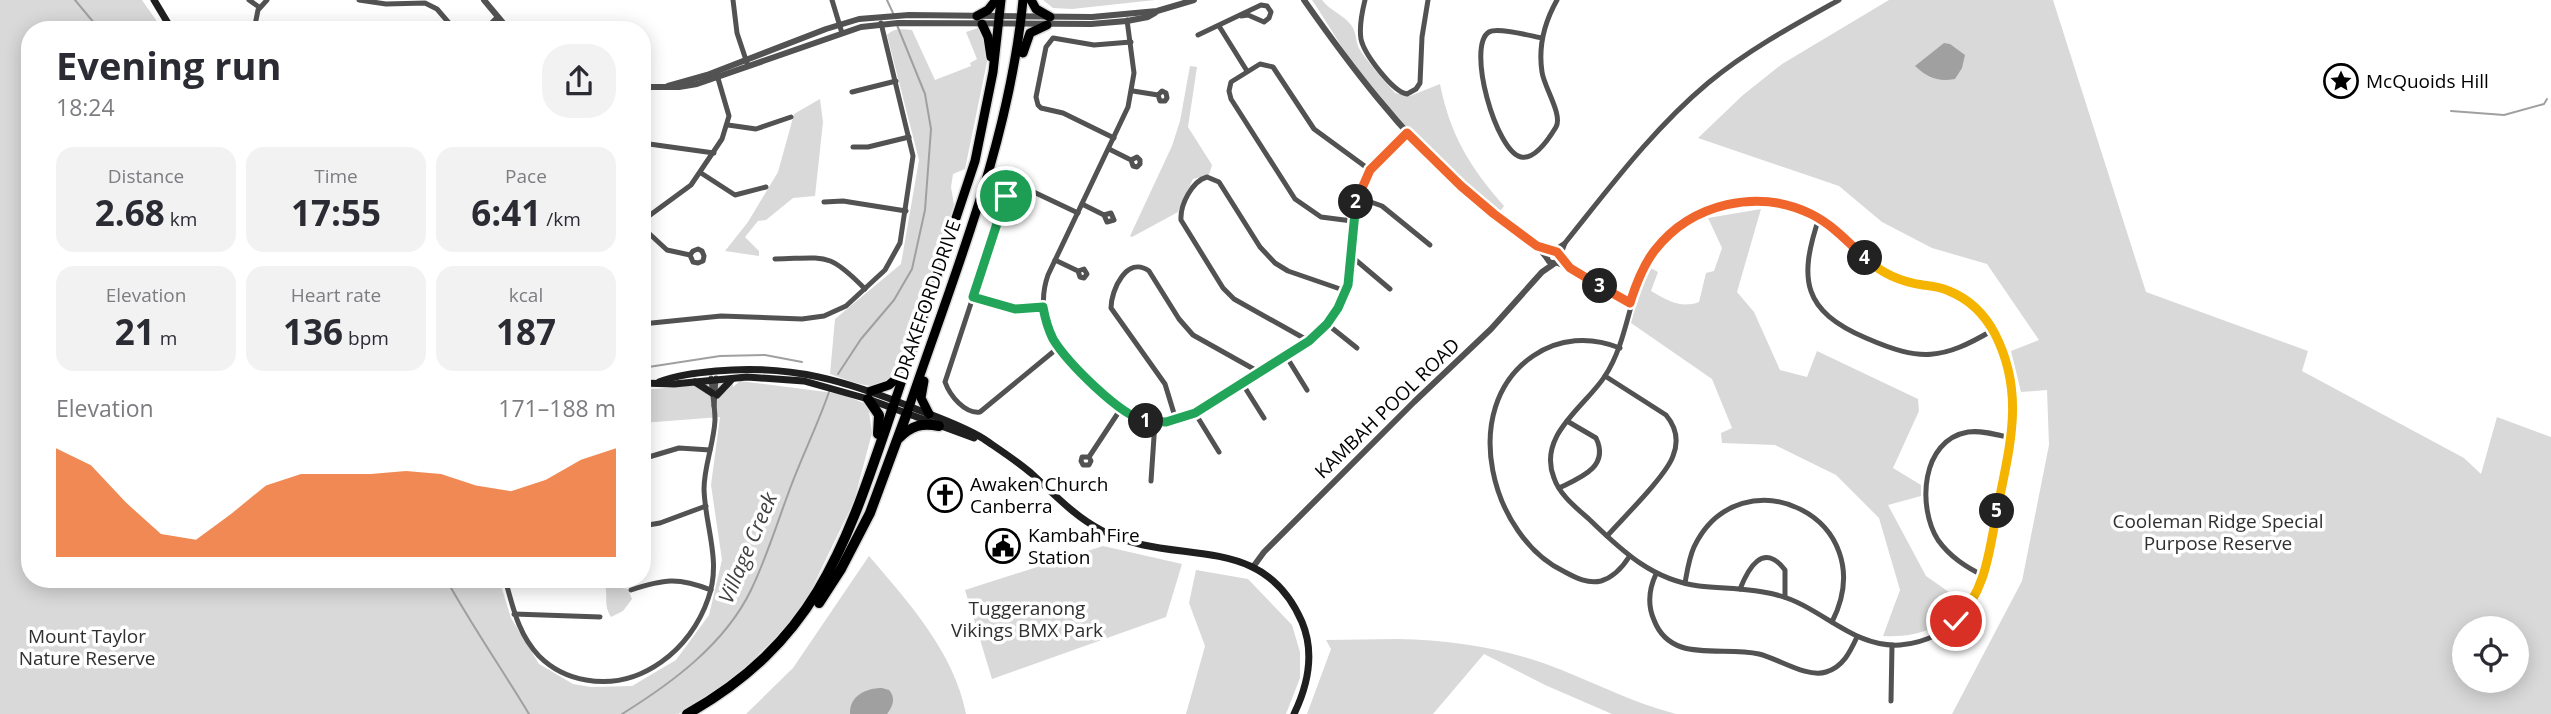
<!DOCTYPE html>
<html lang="en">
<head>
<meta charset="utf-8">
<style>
	body { margin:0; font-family:"Open Sans",sans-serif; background:#f2f2f3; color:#2b2b33; height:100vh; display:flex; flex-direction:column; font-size:26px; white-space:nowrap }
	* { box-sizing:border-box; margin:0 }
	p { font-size:23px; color:#7c7c81 }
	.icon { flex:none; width:38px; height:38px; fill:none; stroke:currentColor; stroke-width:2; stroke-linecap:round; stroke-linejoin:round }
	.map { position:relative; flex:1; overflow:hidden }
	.drawer { position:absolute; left:21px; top:21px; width:630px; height:567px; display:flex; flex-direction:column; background:#fff; border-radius:28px; box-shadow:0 4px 18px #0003 }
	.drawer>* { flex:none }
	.buttons { position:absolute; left:2452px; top:616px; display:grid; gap:14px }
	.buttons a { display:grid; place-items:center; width:77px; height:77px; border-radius:50%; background:#fff; box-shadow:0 4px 18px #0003; font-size:35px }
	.pin { position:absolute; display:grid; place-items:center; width:60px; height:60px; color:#fff; margin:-30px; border:4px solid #fff; border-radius:50%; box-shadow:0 2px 7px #0007 }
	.km { position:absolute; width:35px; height:35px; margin:-18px; border-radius:50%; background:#222; color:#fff; font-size:19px; line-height:35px; text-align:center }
	.round { display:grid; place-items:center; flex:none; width:74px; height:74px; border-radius:28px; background:#f2f2f3 }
	.overview { display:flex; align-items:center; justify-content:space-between; height:119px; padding:0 35px }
	h1 { font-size:38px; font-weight:700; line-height:52px }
	.stats { display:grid; grid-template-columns:repeat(3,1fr); gap:10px; height:119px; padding:7px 35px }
	.stats div { display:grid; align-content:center; border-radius:18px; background:#f2f2f3; text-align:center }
	.stats b { font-size:35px; font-weight:700 }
	.stats small { font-size:19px; font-weight:400 }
	.stats p { font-size:19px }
	.chart { height:196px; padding:14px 35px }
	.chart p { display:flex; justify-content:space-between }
	.chart svg { width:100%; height:126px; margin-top:7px; fill:#ea580c; opacity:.7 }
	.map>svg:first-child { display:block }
	.green { fill:#d9d9d9; fill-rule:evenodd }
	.water { fill:#a0a0a0 }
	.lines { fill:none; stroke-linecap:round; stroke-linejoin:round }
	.stream { stroke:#a0a0a0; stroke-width:2 }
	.trunk-casing { stroke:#dbdbdb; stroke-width:12 }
	.motorway-casing { stroke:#dbdbdb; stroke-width:13 }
	.minor { stroke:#525252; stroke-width:5 }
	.tertiary { stroke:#525252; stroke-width:6 }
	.secondary { stroke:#1f1f1f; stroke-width:7 }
	.trunk { stroke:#000; stroke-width:9 }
	.motorway { stroke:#000; stroke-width:10 }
	.split-1-casing { stroke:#fff; stroke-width:14 }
	.split-2-casing { stroke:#fff; stroke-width:14 }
	.split-3-casing { stroke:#fff; stroke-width:14 }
	.split-4-casing { stroke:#fff; stroke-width:14 }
	.split-5-casing { stroke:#fff; stroke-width:14 }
	.split-6-casing { stroke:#fff; stroke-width:14 }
	.split-1 { stroke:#22a559; stroke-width:9 }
	.split-2 { stroke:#22a559; stroke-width:9 }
	.split-3 { stroke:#f0652b; stroke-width:9 }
	.split-4 { stroke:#f0652b; stroke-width:9 }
	.split-5 { stroke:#f5b400; stroke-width:9 }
	.split-6 { stroke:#f5b400; stroke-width:9 }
	.labels { text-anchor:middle; stroke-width:7; stroke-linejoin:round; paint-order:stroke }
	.poi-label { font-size:19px; fill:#000; stroke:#fff; text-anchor:start }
	.street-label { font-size:19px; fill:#000; stroke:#fff }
	.park-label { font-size:19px; fill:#303030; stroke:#fff }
	.water-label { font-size:21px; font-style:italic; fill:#414141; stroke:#fff }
</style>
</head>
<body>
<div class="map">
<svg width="2551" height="714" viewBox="0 0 2551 714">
	<rect width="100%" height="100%" fill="#fff"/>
	<g class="green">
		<path d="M 0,0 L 142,0 L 163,30 L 30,30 L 30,579 L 499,579 L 511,618 L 539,664 L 573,684 L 591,687 L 632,686 L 676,660 L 709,615 L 722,560 L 711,485 L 720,417 L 642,423 L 642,390 L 733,382 L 733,387 L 740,381 L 842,394 L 868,405 L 872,433 L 854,501 L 800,613 L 722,690 L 678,714 L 0,714 Z"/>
		<path d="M 1043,0 L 1155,0 L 1072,9 L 1053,8 Z"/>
		<path d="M 1312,0 L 1322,0 C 1330,11 1343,14 1351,25 C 1357,32 1355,42 1360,50 C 1370,65 1383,79 1395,93 L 1410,96 L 1440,84 C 1450,135 1470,167 1504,206 L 1498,214 C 1454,178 1411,139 1375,94 C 1351,65 1333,31 1312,0 Z"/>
		<path d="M 1889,0 L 2053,0 L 2146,292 L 2308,351 L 2302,371 L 2464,458 L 2481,474 L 2497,417 L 2551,437 L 2551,714 L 1952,714 L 2022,581 L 2049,445 L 2047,390 L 2021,392 L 2011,351 L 2039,340 L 1987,264 L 1932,248 L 1882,222 L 1839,186 L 1698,138 L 1743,95 L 1782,64 ZM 2464,628 L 2516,628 L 2516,681 L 2464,681 Z"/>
		<path d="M 981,27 L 989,52 L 965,169 L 953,174 L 951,187 L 954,205 L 897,371 C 884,398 851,381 830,374 L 835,319 L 901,264 L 919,160 L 887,35 C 893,28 903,29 912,30 L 935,80 L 971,66 L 970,63 L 977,59 L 966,32 Z"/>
		<path d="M 1190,66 L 1197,67 L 1188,127 L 1212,165 L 1209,175 L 1193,179 L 1178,212 L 1132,237 L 1130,236 L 1172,146 L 1180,121 Z"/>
		<path d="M 820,99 L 823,122 L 815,196 L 793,198 L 766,220 L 758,221 L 745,237 L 759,251 L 759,256 L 725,251 L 748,222 L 778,172 L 794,114 Z"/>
		<path d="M 1761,209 L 1737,292 L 1754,312 L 1780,370 L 1807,377 L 1817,351 L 1918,399 L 1919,411 L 1893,468 L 1921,485 L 1921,496 L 1888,505 L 1926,576 L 1966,604 C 1942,628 1917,638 1883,636 L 1900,590 L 1879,518 L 1836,475 L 1775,445 L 1722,443 L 1721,433 L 1732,428 L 1712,379 L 1631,323 L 1647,266 L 1658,272 L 1651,291 C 1667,300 1680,309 1699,302 L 1706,273 L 1714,271 L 1722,248 L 1708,218 Z"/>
		<path d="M 1103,546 L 1182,564 L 1166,617 L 992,679 L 965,590 Z"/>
		<path d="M 869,556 C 909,603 954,652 966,714 L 746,714 L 793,668 Z"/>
		<path d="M 1196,570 L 1248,579 L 1292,625 L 1300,652 L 1300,678 L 1286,714 L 1186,714 L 1205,646 L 1189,603 Z"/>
		<path d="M 603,579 L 619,579 L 622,588 L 628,589 L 632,599 L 623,611 L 611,617 C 602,602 610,596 603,579 Z"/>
		<path d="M 1398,639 C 1449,640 1497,647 1546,664 C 1590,680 1630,702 1676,714 L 1612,714 L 1545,685 L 1484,654 L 1433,714 L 1307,714 L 1331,649 L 1326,640 Z"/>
	</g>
	<g class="water">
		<path d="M 1944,43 L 1950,44 L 1965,55 L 1962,68 L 1955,79 C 1938,82 1928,78 1915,66 Z"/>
		<path d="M 882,688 L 889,690 C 896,698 893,706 887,714 L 850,714 C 849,696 866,688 882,688 Z"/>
	</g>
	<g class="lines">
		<g class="stream">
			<path d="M 75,0 L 100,30"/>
			<path d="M 887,0 L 893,13"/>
			<path d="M 2451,111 L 2504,115 L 2544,104 L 2547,99"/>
			<path d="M 642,368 L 720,356 L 765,355 L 802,362"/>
			<path d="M 838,374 L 861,339 L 894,300 L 912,269 L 925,210 L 931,129 L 925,94 L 897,25"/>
			<path d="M 446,579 C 472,626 502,669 529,714"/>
			<path d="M 622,714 C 672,683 725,644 751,590 C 767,557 778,520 791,486 C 803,454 818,424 829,392"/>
		</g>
		<g class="trunk-casing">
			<g id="trunk">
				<path d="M 1031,0 L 1036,9 L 1050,17"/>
				<path d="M 977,16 L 988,10 L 996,0"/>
				<path d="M 982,24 L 988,37 L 991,57"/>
				<path d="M 1023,53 L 1030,33 L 1047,25"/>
				<path d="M 924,381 L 921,398 L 929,414"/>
				<path d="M 871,391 L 889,385 L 904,372"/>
				<path d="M 893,407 L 975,161 L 993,72 L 1001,0"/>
				<path d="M 907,413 C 953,276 1009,145 1023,0"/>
			</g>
		</g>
		<g class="motorway-casing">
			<g id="motorway">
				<path d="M 868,399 L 879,415 L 878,434"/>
				<path d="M 899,438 C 912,425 922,423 939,426"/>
				<path d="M 819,603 L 841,569 L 870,513 L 907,413"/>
				<path d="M 687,714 C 819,640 847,541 893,407"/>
			</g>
		</g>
		<g class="minor">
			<path d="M 249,0 L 259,7"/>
			<path d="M 359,0 L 386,4 L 425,3 L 437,9 L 455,30"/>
			<path d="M 733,0 L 737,33 L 748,66"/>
			<path d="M 832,0 L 842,33"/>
			<path d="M 1365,0 C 1362,12 1359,27 1361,39 C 1364,54 1393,92 1407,94 L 1416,89 L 1420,83 L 1422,37 L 1428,0"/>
			<path d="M 1127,20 L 1134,73 L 1128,107 L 1048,275 C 1036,309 1049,336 1073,361 C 1092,382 1112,412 1140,420 C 1154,423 1169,423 1182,418 C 1205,411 1226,393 1246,380 C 1270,366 1297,352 1318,334 C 1325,327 1332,318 1337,309 C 1357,274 1346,236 1356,200 C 1364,171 1386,153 1407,133"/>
			<path d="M 1219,26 L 1247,71"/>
			<path d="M 254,30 L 258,10 L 267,0"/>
			<path d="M 1198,35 L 1261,5 L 1267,6 L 1271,12 L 1269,18 L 1264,22 L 1248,15 L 1241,16"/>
			<path d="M 1542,38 C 1531,36 1498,27 1489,32 C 1466,46 1496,152 1521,157 C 1535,160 1550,137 1556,127 C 1563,115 1544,87 1542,72 C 1538,46 1544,23 1557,0"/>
			<path d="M 1133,91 L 1158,95 L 1162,91 L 1166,93 L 1167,98 L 1165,101 L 1160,101 L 1158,95"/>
			<path d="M 852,92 L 896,81"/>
			<path d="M 728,125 L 756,129 L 791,117"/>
			<path d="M 1114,138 L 1063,113 L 1041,108 L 1038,105 L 1036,97 L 1046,47 L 1053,38 L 1094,45 L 1131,42"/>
			<path d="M 642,143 L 714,153"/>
			<path d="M 853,147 L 868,147 L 909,137"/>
			<path d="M 1109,149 L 1131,160 L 1137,157 L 1140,160 L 1140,164 L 1137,167 L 1133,166 L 1131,160"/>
			<path d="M 701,173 L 735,195 L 766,187"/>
			<path d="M 1357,197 L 1382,206 L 1430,245"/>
			<path d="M 1760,201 C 1792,203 1821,215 1844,237 C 1854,247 1863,258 1875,266 C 1914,292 1958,279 1987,322 C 2002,343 2011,369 2013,395 C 2016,435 2004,476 1996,514 C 1992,537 1989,562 1981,584 C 1978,593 1973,602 1968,609 C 1952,630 1926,643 1900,645 C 1852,648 1821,606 1777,595 C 1751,588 1725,589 1699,586 C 1653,580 1623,552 1591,521 C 1578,509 1560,496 1554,478 C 1537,435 1585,407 1605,376 C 1633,333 1627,278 1664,240 C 1690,213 1724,202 1760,201 Z"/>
			<path d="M 642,202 L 650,214"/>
			<path d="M 824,202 L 843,201 L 906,211"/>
			<path d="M 1082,204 L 1104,215 L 1111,213 L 1114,220 L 1107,222 L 1104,215"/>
			<path d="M 1819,218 C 1798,280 1803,311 1866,338 C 1921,362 1942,360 1993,330"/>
			<path d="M 642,221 L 691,185 L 722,139 L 729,116 L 717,75"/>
			<path d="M 1352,221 L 1321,217 L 1295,199 L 1231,99 L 1229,91 L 1231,82 L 1260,64 L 1273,67 L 1314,129 L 1370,170"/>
			<path d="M 642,227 L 667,250 L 690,255 L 693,251 L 698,249 L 702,251 L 704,256 L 703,261 L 698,263 L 693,262 L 690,255"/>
			<path d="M 1553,251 L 1565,243"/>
			<path d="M 1351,256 L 1390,289"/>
			<path d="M 1560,256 L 1565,243 C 1610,187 1653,129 1708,83 C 1748,50 1794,25 1839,0"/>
			<path d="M 775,259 C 826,258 828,251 865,289"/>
			<path d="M 1055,260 L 1078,271 L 1084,269 L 1087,274 L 1084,278 L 1080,277 L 1078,271"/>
			<path d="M 1556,263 L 1570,268 L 1630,303"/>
			<path d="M 973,297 L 1015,309 L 1043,307"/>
			<path d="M 642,324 L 721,316 L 802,319 L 824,316 L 846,306 L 885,270 L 900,243 L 913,156 L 881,23"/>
			<path d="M 1327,324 L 1357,348"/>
			<path d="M 1309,341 L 1234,299 L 1223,288 L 1181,220 C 1180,205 1192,181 1207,177 L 1219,182 L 1260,247 L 1275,263 L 1288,271 L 1346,291"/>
			<path d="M 1059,347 L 980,412 C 965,414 950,396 945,382 L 1008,191 L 1021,186 L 1078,213"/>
			<path d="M 1620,348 C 1590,336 1559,338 1533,356 C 1457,408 1491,537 1565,572 C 1576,578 1588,584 1601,581 C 1614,577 1622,568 1629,557"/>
			<path d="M 1286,356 L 1307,390"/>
			<path d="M 1605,376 L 1666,415 C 1676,427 1679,441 1673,456 C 1666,476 1623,518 1607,536"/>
			<path d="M 1242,383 L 1264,418"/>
			<path d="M 714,406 L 716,378"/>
			<path d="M 1195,413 L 1219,452"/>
			<path d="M 1176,420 L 1165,384 L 1111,308 C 1111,290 1127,255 1149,271 L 1179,319 L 1193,335 L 1259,372"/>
			<path d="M 1089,457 L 1082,457 L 1081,461 L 1083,465 L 1089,465 L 1091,461 L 1089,457 L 1120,410"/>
			<path d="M 642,459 L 679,448 L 710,450"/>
			<path d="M 1151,481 L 1155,422"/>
			<path d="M 1559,488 C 1580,478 1610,467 1596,438 L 1567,421"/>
			<path d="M 642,526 L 660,523 L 706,506"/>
			<path d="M 1656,574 C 1649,589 1647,604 1654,620 C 1671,665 1723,645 1759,654 C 1779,659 1807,678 1826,672 C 1843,667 1850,652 1857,637"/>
			<path d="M 1984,576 C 1966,567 1950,557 1938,540 C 1917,507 1921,440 1968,432 C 1982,430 1998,435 2011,438"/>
			<path d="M 505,579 C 513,607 518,634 539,656 C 552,669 568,677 586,680 C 641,690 691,649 708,599 C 722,561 705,527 704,489 C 704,466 714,443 715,420 C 715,406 712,392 711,378"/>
			<path d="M 1685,583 C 1687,572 1689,558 1694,547 C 1740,451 1885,517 1832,622"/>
			<path d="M 1740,589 C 1748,569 1763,541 1785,570 L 1785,597"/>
			<path d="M 631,590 C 664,579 678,577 711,590"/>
			<path d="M 514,614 L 600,617"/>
			<path d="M 1891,701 L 1892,645"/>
		</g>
		<g class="tertiary">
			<path d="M 484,0 L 509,30"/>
			<path d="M 1304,0 C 1351,67 1400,131 1460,186 C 1484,208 1511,227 1537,246 L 1547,258"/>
			<path d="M 485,30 L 497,18"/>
			<path d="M 494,30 L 502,23"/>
			<path d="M 668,86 L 707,75 L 826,29 L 859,19 L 909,15 L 1092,17 L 1157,11 L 1194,0"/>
			<path d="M 642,87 L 679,87 L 697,84 L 861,27 L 898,23 L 1091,24 L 1127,21 L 1148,17 L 1155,13"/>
			<circle cx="1553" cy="257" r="6"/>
			<path d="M 1253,567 L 1264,552 L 1414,402 L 1491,329 L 1542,272 L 1555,263"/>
		</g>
		<g class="secondary">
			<path d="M 154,0 L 172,30"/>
			<path d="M 659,382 C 677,375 696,373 716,371 C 791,364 847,381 916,409 C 939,418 963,426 984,439 C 1000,450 1017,461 1031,473 C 1053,493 1074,516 1101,530 C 1174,569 1261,528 1302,622 C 1315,653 1308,685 1294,714"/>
			<path d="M 695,382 L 712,393"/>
			<path d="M 642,383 L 674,384 L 747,377 L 804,381 L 868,399 L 974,438"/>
			<path d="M 717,395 L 732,379"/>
		</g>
		<use href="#trunk" class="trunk"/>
		<use href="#motorway" class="motorway"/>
	</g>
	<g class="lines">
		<g class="split-1-casing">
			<path id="split-1" d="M 1006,196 L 973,297 L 1015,309 L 1043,307 C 1045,318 1048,329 1053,339 C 1067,362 1120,416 1146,421"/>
		</g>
		<g class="split-2-casing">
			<path id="split-2" d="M 1146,421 L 1166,422 L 1195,413 L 1309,341 L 1327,324 L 1338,308 L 1348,285 L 1356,202"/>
		</g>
		<g class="split-3-casing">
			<path id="split-3" d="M 1356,202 L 1370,170 L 1407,133 L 1461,186 L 1494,214 L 1537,246 L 1557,252 L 1570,268 L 1600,286"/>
		</g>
		<g class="split-4-casing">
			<path id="split-4" d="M 1600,286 L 1630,303 C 1636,284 1643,265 1655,250 C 1692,203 1758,188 1811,214 C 1833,225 1848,242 1865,258"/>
		</g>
		<g class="split-5-casing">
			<path id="split-5" d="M 1865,258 C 1881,273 1902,282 1923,285 C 1932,286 1941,287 1949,291 C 1969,299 1985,315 1995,334 C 2026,395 2009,448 1997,511"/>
		</g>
		<g class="split-6-casing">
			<path id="split-6" d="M 1956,621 C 1986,591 1989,552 1997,511"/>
		</g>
		<use href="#split-1" class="split-1"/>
		<use href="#split-2" class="split-2"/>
		<use href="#split-3" class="split-3"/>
		<use href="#split-4" class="split-4"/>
		<use href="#split-5" class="split-5"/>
		<use href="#split-6" class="split-6"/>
	</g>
	<defs>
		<g id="sight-ring" transform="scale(1.75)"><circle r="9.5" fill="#fff" stroke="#000" stroke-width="1.5"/><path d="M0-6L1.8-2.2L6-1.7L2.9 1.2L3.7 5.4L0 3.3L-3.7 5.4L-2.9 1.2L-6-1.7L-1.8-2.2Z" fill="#000"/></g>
		<g id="church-ring" transform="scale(1.75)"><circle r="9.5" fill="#fff" stroke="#000" stroke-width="1.5"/><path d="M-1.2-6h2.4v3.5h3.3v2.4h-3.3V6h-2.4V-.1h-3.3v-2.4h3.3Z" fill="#000"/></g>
		<g id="civic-ring" transform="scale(1.75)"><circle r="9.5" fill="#fff" stroke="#000" stroke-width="1.5"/><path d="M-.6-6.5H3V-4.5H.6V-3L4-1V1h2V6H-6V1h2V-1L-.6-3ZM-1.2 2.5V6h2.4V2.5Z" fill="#000"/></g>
	</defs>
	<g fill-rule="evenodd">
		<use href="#sight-ring" x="2341" y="81"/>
		<use href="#church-ring" x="945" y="495"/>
		<use href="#civic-ring" x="1003" y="546"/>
	</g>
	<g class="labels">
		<g class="poi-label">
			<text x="2366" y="88">McQuoids Hill</text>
			<text x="970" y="491">Awaken Church<tspan x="970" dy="22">Canberra</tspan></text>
			<text x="1028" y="542">Kambah Fire<tspan x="1028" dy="22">Station</tspan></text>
		</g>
		<g class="street-label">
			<text transform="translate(927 300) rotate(-71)" y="7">DRAKEFORD DRIVE</text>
			<text transform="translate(1387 408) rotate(-44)" y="7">KAMBAH POOL ROAD</text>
		</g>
		<g class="park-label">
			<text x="2218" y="528">Cooleman Ridge Special<tspan x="2218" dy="22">Purpose Reserve</tspan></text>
			<text x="1027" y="615">Tuggeranong<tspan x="1027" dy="22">Vikings BMX Park</tspan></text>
			<text x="87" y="643">Mount Taylor<tspan x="87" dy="22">Nature Reserve</tspan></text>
		</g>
		<g class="water-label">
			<text transform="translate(748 548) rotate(-67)" y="7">Village Creek</text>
		</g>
	</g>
</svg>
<div class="buttons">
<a><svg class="icon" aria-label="locate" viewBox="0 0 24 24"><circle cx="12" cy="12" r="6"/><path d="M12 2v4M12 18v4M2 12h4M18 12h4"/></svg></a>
</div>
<div class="pin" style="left:1006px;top:196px;background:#1e9e55"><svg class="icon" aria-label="arrive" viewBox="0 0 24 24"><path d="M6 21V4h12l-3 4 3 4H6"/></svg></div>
<div class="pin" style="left:1956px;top:621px;background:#d93025"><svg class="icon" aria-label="check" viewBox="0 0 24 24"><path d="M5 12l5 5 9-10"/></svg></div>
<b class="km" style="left:1146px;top:421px">1</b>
<b class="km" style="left:1356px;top:202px">2</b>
<b class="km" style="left:1600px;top:286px">3</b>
<b class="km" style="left:1865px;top:258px">4</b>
<b class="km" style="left:1997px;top:511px">5</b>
<section class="drawer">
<div class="overview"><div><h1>Evening run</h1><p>18:24</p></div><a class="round"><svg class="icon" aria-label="share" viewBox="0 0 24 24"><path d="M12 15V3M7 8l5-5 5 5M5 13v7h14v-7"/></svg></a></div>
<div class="stats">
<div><p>Distance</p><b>2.68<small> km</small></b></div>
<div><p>Time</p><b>17:55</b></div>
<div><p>Pace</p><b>6:41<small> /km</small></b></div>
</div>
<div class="stats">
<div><p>Elevation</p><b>21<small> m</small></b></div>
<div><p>Heart rate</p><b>136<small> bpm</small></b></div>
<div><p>kcal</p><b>187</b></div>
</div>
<div class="chart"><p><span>Elevation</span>171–188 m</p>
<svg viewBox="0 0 160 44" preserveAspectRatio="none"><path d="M0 44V6L10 12L20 25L30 36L40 38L50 29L60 19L70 15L80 15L90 15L100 14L110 15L120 19L130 21L140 17L150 10L160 6V44z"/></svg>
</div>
</section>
</div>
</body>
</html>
